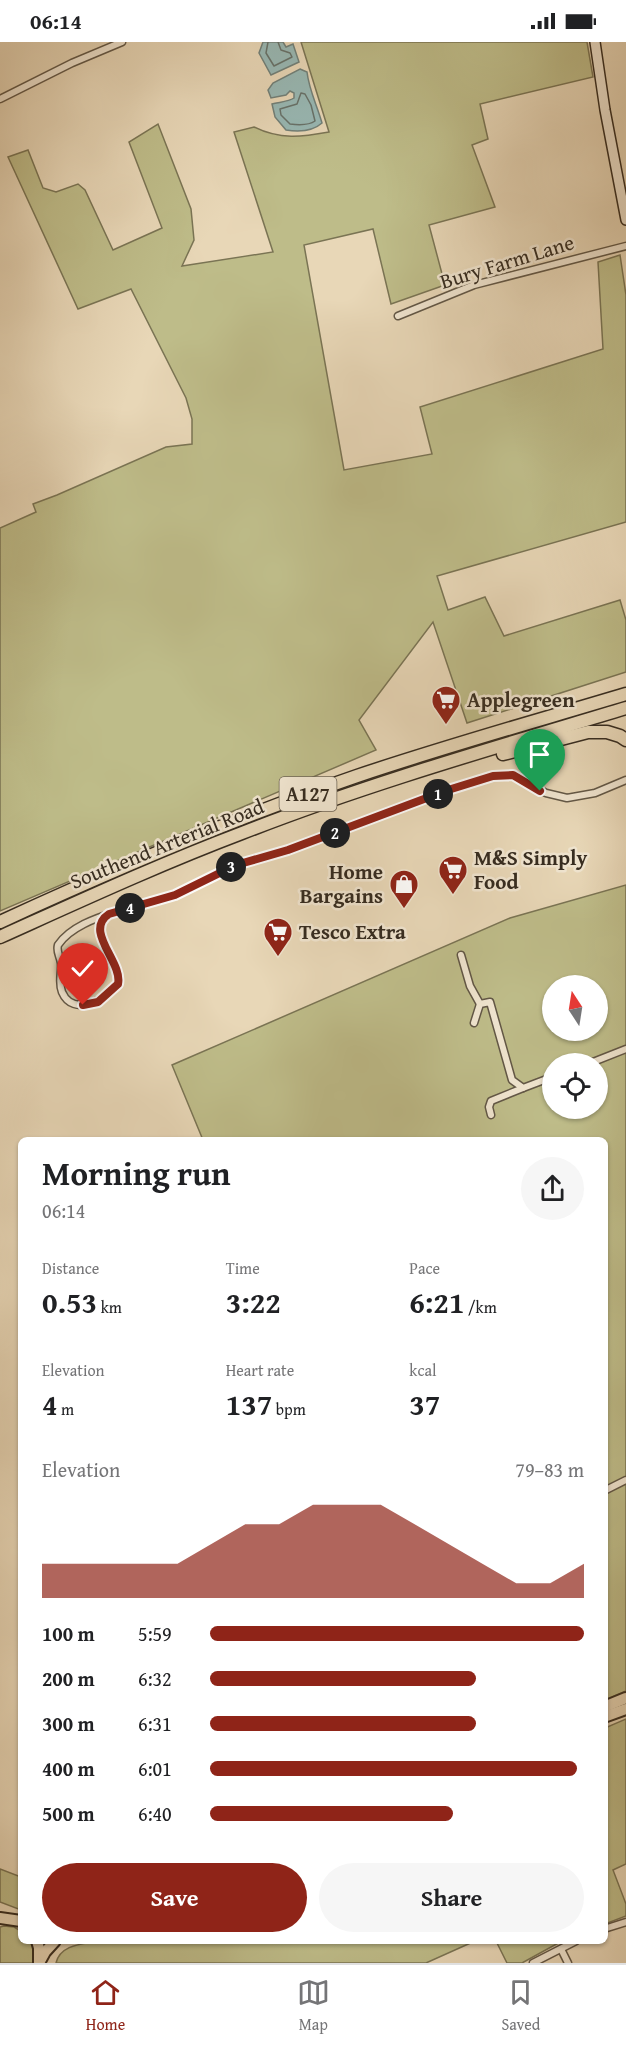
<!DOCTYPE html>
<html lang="en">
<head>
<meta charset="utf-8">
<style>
	body { margin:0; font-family:"Gentium Book Plus",serif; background:#f6f6f6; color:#202124; height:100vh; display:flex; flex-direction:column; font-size:22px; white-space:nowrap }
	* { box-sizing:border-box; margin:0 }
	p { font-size:20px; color:#757577 }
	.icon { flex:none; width:33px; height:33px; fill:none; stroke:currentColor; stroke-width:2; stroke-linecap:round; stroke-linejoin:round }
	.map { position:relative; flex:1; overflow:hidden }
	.side { position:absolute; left:18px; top:1095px; width:590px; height:807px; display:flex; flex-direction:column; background:#fff; border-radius:9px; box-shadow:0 2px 4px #0004 }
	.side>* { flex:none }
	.needle { width:39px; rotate:348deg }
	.tools { position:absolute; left:542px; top:933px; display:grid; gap:12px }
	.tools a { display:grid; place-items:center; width:66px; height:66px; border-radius:50%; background:#fff; box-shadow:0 2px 4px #0004; font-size:30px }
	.pin { position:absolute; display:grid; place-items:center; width:51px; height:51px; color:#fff; margin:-62px -26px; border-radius:50% 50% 50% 0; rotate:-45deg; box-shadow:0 0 6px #0007 }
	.pin .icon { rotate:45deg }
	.km { position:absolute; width:30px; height:30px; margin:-15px; border-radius:50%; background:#222; color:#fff; font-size:16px; line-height:30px; text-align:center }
	.round { display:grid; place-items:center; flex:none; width:63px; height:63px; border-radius:32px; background:#f6f6f6 }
	.headline { display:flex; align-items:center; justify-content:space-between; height:102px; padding:0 24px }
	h1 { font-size:33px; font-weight:800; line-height:45px }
	.stats { display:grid; grid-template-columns:repeat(3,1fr); gap:9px; height:102px; padding:6px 24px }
	.stats div { display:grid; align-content:center }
	.stats b { font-size:30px; font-weight:800 }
	.stats small { font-size:16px; font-weight:400 }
	.stats p { font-size:16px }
	.chart { height:168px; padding:12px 24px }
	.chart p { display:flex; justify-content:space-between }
	.chart svg { width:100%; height:108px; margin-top:6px; fill:#8f2418; opacity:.7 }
	.cta { display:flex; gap:12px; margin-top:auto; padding:12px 24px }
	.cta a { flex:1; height:69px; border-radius:36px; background:#8f2418; color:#fff; font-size:24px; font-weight:800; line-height:69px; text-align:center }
	.cta a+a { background:#f6f6f6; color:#202124 }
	ul { padding:0 24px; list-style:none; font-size:20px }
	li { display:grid; grid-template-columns:96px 72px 1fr; align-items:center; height:45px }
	li i { height:15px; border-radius:8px; background:#8f2418 }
	.status { display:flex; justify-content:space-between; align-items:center; height:42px; padding:0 30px; background:#fff; direction:ltr }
	.status svg { height:16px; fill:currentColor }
	.tab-bar { display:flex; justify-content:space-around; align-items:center; height:84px; border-top:2px solid #e0e0e0; background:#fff; font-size:16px; color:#757577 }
	.tab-bar a { display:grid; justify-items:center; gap:3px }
	.tab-bar .active { color:#8f2418 }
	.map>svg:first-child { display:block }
	.green { fill:#bebc89; stroke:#7a7454; stroke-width:1.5; fill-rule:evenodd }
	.water { fill:#98b8b4; stroke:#718079; stroke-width:1.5 }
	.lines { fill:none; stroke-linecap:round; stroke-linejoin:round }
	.shore { stroke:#67726a; stroke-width:1.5 }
	.street-casing { stroke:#625746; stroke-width:9 }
	.secondary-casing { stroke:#362c20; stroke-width:12 }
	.primary-casing { stroke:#362c20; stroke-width:14 }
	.highway-casing { stroke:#362c20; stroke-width:15 }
	.street { stroke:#f0e5d0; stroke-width:6 }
	.secondary { stroke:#f0e5d0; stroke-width:9 }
	.primary { stroke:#e8d7b7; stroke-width:10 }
	.highway { stroke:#e8d7b7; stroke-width:12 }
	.route-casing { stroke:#fff; stroke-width:12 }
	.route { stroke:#8f2418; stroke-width:8 }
	.labels { text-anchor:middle; stroke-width:5; stroke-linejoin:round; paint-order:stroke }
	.shield { fill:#f0e5d0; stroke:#6e6455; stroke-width:1.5 }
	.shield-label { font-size:20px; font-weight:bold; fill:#362c20 }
	.street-label { font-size:21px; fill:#362c20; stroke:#f0e5d0 }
	.poi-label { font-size:21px; font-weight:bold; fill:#362c20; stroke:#f0e5d0; text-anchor:start }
</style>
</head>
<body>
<div class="status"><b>06:14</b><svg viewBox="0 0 49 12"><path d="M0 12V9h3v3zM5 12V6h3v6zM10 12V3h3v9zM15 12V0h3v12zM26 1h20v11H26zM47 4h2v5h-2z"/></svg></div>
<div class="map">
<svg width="626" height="1921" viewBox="0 0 626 1921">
	<rect width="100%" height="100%" fill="#e8d7b7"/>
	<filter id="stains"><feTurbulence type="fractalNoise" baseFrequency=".00333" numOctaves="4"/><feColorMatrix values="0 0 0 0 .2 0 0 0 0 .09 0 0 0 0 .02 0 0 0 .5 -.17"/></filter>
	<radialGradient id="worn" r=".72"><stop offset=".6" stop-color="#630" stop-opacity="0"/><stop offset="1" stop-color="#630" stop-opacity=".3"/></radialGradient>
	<g class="green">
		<path d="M 301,0 L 587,0 L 593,35 L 480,62 L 488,97 L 472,103 L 495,165 L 429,183 L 445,243 L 391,262 L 373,187 L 304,203 L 344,428 L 432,412 L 420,365 L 603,307 L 598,220 L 620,213 L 626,253 L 626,480 L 437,534 L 448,568 L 485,555 L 504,594 L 620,558 L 626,578 L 626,630 L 467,681 L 433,580 L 359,678 L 376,708 L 0,869 L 0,486 L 36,470 L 33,462 L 57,453 L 166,405 L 192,402 L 192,377 L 186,356 L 131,247 L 78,267 L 8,115 L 28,108 L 43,146 L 56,150 L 78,142 L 85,148 L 113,208 L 162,186 L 129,100 L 158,82 L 191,167 L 194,198 L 182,224 L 273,210 L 234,90 L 254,85 C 280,98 302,95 329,90 Z"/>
		<path d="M 626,843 L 626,1649 L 605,1658 L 604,1098 L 203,1098 L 172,1023 L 510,876 ZM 552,944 L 597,944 L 597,988 L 552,988 ZM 552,1022 L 597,1022 L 597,1066 L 552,1066 Z"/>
		<path d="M 626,1677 L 626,1822 L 613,1828 L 626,1862 L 626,1874 L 605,1882 L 605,1686 Z"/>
		<path d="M 0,1827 L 21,1835 L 21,1868 L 0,1860 Z"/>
		<path d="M 4,1884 L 14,1885 L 21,1889 L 21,1899 L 31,1899 L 34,1906 L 34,1921 L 0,1921 L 0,1885 Z"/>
		<path d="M 97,1899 L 475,1899 L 426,1921 L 56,1921 C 60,1903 82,1902 97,1899 Z"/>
		<path d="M 496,1899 L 562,1899 L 522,1921 L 507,1921 Z"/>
	</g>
	<g class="water">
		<path d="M 263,0 L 283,0 L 286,5 L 293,2 L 299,20 L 271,33 L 259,11 Z"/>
		<path d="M 300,27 L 307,30 C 309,48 317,63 322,81 C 312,90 299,90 286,88 L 275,75 L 272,62 C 279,60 288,60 294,56 L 294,51 L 290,49 L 286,53 L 271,56 L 268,48 L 273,41 Z"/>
	</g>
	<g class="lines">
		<g class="shore">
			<path d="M 268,0 L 266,11 L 274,24 L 292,15 L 290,11 L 281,8 L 278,0"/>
			<path d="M 301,51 L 305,52 L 311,63 L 315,79 C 308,84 298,83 290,82 L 281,73 L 280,67 L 297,62 Z"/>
		</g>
		<g class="street-casing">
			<g id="street">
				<path d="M 0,57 L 72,21 L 122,0"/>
				<path d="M 398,274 L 474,243 L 626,204"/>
				<path d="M 109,872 C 83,889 123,920 118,942 C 107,957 73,976 62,950 C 58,940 62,931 61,921 C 60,914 56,910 58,903 C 70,885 96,876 115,870 L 175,853 L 236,823 L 288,808 L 448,748 L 493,734 L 513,733 L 546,751 L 567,756 L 595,751 L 626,738"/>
				<path d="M 461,913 L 470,944 L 480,962"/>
				<path d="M 474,981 L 480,962 L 490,960 L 512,1038 L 523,1046 L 552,1035"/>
				<path d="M 588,1022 L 626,1007"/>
				<path d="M 491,1073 L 489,1065 L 491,1059 L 523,1046"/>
				<path d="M 604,1449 L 626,1438"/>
				<path d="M 604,1887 L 626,1880"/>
				<path d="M 561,1907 L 568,1921"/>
				<path d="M 533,1921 L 576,1899"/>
			</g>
		</g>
		<g class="secondary-casing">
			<path id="secondary" d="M 595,0 L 605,68 L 626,178"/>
		</g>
		<g class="primary-casing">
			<g id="primary">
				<path d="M 604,1665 L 626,1656"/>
				<path d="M 604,1675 L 626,1667"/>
				<path d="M 0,1876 L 21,1879"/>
				<path d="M 37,1899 L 39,1906 L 39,1919"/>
				<path d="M 39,1921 L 45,1910 L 55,1899"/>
			</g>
		</g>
		<g class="highway-casing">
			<g id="highway">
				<path d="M 503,712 L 588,690 L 607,690 L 620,694 L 626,698"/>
				<path d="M 0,880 C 117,826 235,776 357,734 C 446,704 536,679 626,652"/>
				<path d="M 0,895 C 80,859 160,822 242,791 C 367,742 497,705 626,666"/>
			</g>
		</g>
		<use href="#street" class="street"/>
		<use href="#secondary" class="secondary"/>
		<use href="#primary" class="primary"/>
		<use href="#highway" class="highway"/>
	</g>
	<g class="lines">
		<g class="route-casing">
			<path id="route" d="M 83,963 L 98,960 L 118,942 C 123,920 83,889 109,872 L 175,853 L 236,823 L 288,808 L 448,748 L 493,734 L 513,733 L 540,749"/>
		</g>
		<use href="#route" class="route"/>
	</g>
	<defs>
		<g id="supermarket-pin" transform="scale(1.5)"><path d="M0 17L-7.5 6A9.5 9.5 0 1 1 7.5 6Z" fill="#8f2418" stroke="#f0e5d0"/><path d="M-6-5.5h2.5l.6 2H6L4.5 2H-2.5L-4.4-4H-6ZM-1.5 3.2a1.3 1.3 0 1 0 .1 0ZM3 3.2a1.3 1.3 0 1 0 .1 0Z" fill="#fff"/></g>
		<g id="shop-pin" transform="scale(1.5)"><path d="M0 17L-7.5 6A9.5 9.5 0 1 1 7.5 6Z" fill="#8f2418" stroke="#f0e5d0"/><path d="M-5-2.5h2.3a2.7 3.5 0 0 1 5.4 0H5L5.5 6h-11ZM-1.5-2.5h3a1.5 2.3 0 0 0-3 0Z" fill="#fff"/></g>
	</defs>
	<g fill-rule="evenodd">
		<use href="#supermarket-pin" x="446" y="658"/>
		<use href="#supermarket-pin" x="453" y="828"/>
		<use href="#shop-pin" x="404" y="842"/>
		<use href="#supermarket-pin" x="278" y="890"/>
	</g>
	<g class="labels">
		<rect class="shield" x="279.5" y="735" width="57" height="34" rx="4.5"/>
		<g class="shield-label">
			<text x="308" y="759">A127</text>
		</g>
		<g class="street-label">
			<text transform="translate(507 220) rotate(-17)" y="7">Bury Farm Lane</text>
			<text transform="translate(167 802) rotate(-22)" y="7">Southend Arterial Road</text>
		</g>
		<g class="poi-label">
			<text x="467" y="665">Applegreen</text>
			<text x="474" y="823">M&amp;S Simply<tspan x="474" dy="24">Food</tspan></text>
			<text x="383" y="837" text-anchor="end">Home<tspan x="383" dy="24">Bargains</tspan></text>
			<text x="299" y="897">Tesco Extra</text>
		</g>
	</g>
	<rect width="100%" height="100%" filter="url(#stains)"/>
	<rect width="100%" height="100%" fill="url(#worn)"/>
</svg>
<div class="tools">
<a><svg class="needle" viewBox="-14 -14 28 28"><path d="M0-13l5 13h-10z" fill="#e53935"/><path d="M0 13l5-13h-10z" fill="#757577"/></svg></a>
<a><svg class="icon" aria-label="locate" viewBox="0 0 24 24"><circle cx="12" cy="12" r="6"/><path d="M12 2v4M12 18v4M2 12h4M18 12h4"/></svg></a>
</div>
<div class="pin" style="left:540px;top:749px;background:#1e9e55"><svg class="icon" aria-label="arrive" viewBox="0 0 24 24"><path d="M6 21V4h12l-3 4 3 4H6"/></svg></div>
<div class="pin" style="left:83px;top:963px;background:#d93025"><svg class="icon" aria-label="check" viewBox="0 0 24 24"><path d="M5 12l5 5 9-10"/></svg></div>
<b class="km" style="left:438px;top:752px">1</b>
<b class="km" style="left:335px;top:791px">2</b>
<b class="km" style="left:231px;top:825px">3</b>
<b class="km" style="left:130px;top:866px">4</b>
<section class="side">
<div class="headline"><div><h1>Morning run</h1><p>06:14</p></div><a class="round"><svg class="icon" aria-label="share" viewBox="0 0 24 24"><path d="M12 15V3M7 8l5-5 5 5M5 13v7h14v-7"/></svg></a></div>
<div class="stats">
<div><p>Distance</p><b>0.53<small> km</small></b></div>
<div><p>Time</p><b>3:22</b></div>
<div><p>Pace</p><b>6:21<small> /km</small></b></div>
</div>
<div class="stats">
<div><p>Elevation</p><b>4<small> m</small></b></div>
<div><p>Heart rate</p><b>137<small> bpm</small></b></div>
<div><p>kcal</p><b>37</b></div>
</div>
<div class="chart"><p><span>Elevation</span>79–83 m</p>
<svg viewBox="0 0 160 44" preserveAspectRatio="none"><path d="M0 44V30L10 30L20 30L30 30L40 30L50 22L60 14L70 14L80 6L90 6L100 6L110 14L120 22L130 30L140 38L150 38L160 30V44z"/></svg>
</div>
<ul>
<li><b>100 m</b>5:59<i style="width:100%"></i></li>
<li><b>200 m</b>6:32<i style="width:71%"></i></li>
<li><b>300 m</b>6:31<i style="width:71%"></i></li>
<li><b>400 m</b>6:01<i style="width:98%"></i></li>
<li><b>500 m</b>6:40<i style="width:65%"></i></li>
</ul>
<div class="cta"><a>Save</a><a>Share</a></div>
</section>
</div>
<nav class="tab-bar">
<a class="active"><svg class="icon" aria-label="home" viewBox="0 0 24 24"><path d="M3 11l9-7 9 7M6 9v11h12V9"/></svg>Home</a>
<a><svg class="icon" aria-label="map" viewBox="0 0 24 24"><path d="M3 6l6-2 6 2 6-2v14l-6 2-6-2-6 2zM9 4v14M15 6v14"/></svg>Map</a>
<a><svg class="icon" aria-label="saved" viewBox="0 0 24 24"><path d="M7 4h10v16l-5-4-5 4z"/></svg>Saved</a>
</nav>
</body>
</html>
